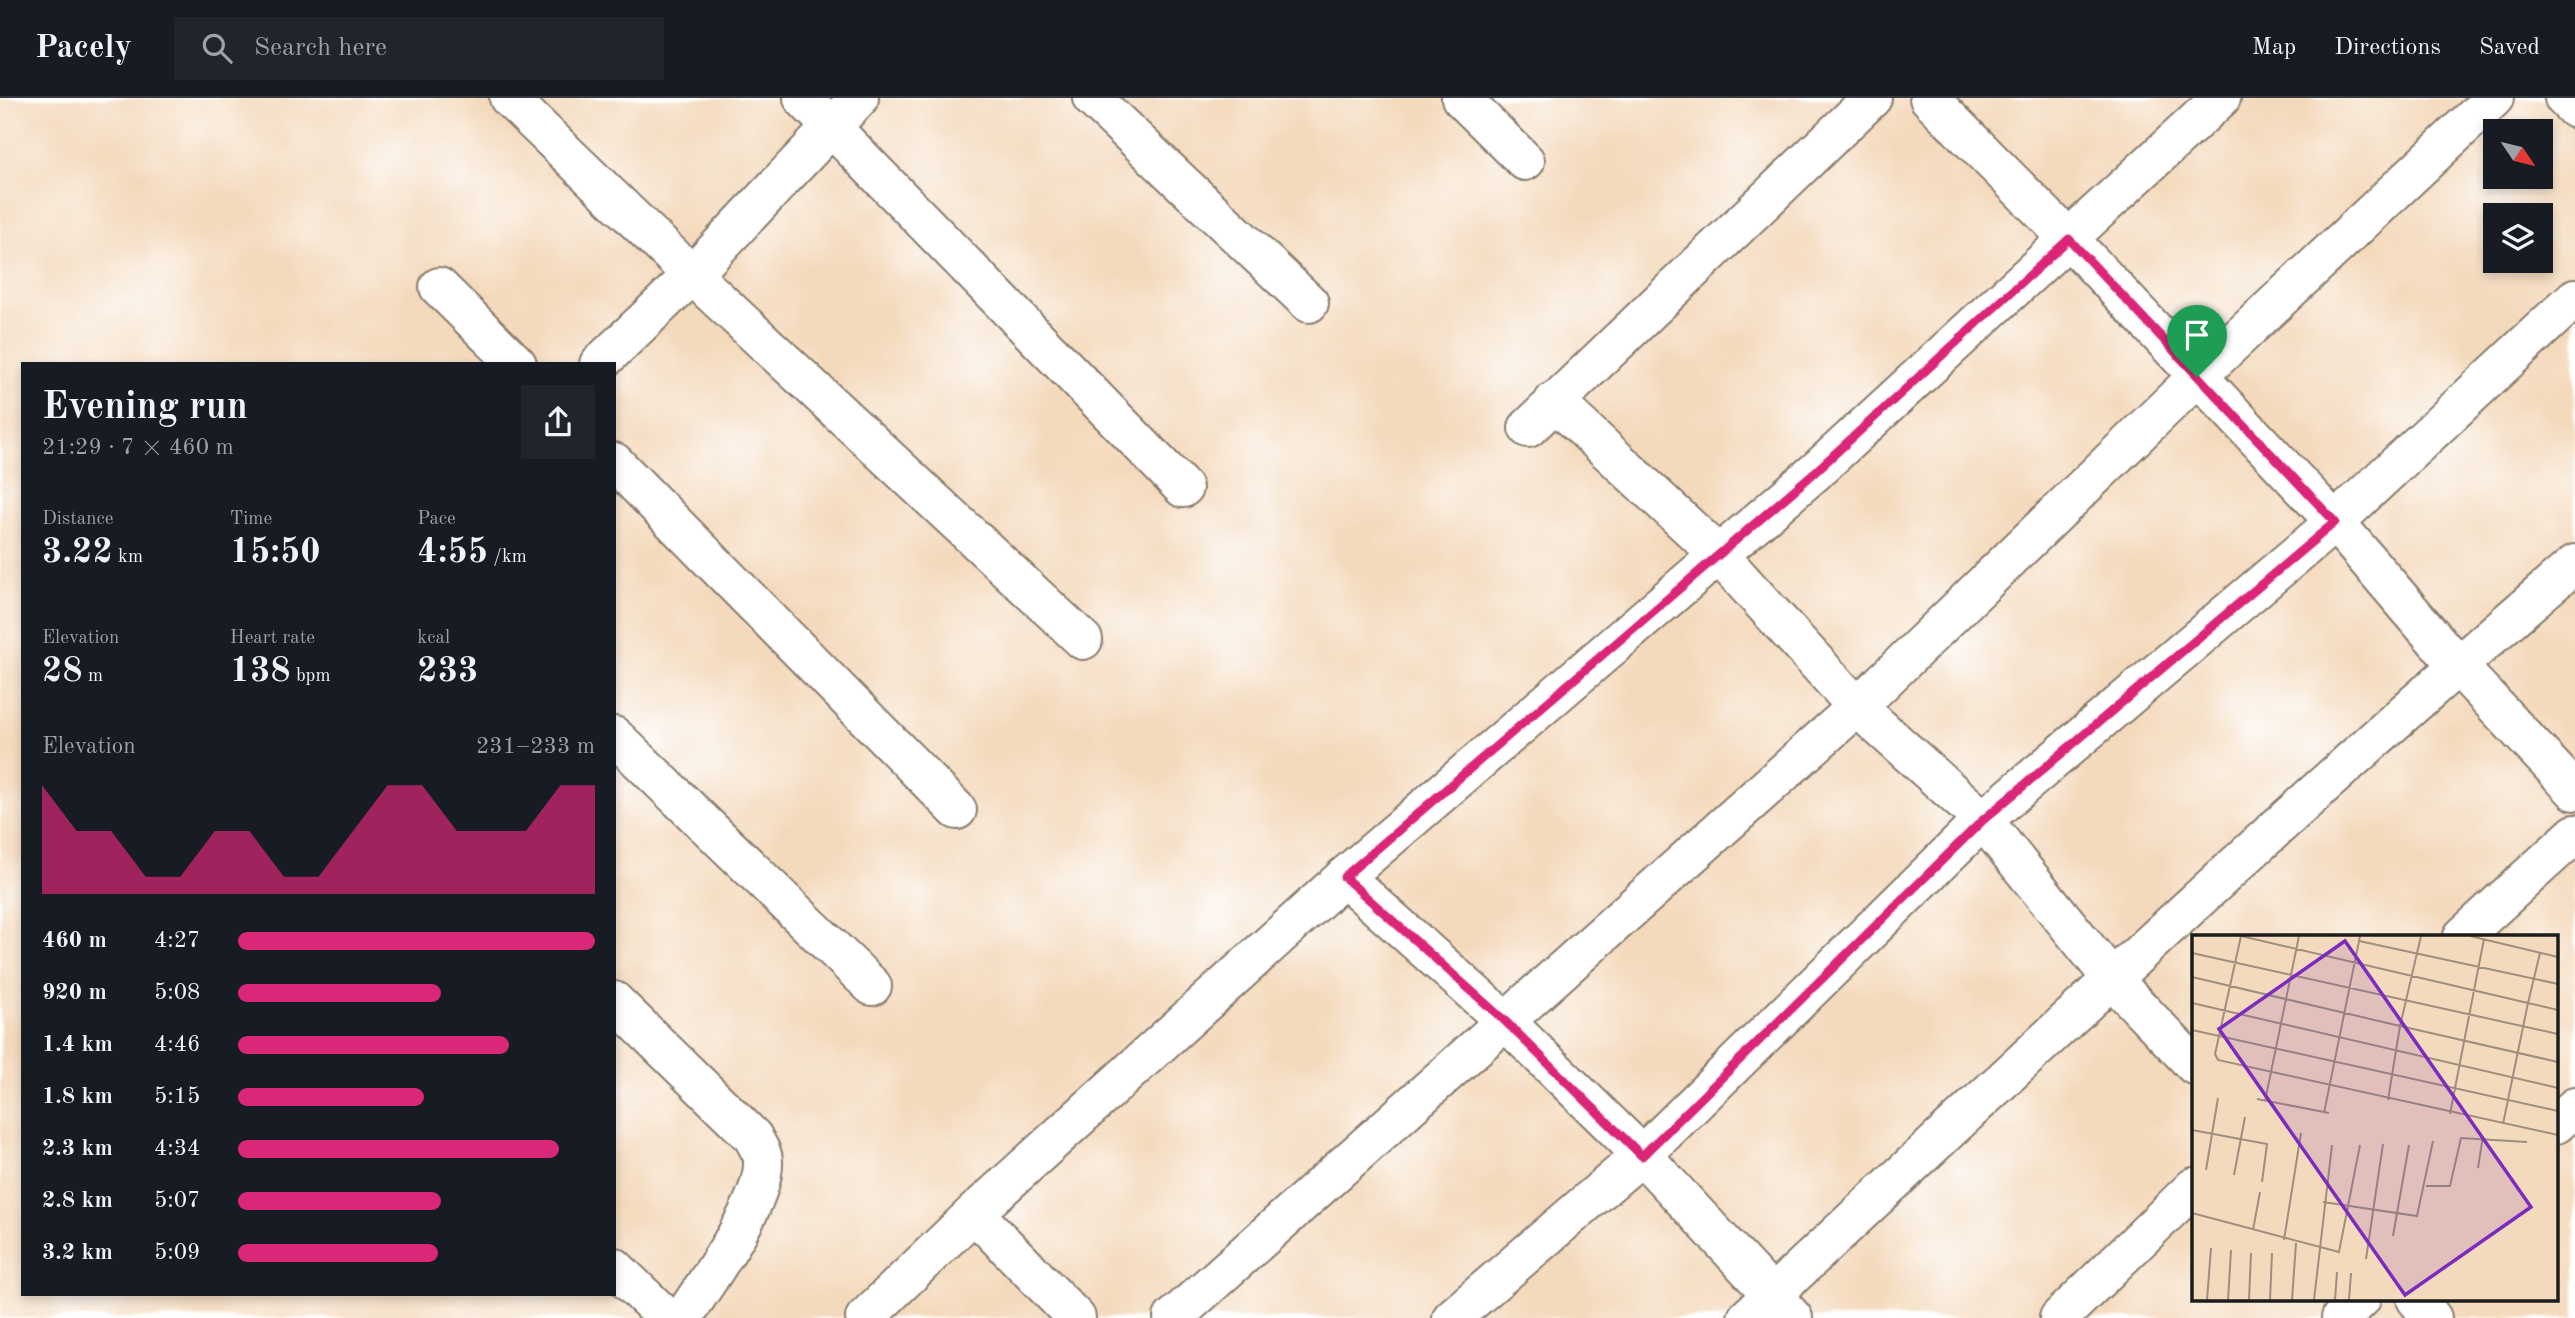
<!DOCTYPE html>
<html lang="en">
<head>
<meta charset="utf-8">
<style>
	body { margin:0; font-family:"Old Standard TT",serif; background:#20242c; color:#f1f3f6; height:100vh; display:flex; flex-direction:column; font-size:26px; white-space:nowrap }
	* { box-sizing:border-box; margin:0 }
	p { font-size:23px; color:#9ea1a6 }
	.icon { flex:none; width:38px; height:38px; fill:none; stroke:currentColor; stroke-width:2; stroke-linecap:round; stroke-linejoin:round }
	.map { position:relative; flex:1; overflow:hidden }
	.panel { position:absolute; left:21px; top:264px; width:595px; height:934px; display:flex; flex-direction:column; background:#171b24; border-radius:0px; box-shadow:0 4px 10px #0003 }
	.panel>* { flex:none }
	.needle { width:46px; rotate:125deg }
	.fabs { position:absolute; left:2483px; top:21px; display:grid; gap:14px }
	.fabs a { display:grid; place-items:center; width:70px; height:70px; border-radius:0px; background:#171b24; box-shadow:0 4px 10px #0003; font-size:35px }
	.pin { position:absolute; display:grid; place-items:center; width:60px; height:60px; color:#fff; margin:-72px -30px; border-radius:50% 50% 50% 0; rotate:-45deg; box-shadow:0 0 7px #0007 }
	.pin .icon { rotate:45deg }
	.round { display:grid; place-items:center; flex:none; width:74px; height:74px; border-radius:0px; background:#20242c }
	.overview { display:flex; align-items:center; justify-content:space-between; height:119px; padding:0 21px }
	h1 { font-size:38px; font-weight:800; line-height:52px }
	.figures { display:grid; grid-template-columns:repeat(3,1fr); gap:10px; height:119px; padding:7px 21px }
	.figures div { display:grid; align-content:center }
	.figures b { font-size:35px; font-weight:800 }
	.figures small { font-size:19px; font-weight:400 }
	.figures p { font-size:19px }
	.chart { height:196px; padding:14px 21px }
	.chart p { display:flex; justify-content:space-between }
	.chart svg { width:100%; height:126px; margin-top:7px; fill:#db2777; opacity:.7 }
	ul { padding:0 21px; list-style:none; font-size:23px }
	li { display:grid; grid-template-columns:112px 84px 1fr; align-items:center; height:52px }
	li i { height:18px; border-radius:9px; background:#db2777 }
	header { display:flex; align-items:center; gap:42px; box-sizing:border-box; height:98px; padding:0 35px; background:#171b24; border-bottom:2px solid #363941 }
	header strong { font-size:33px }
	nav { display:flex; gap:38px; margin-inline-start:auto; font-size:24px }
	.search { width:490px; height:63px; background:#20242c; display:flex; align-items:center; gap:18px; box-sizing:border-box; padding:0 24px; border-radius:0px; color:#9ea1a6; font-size:26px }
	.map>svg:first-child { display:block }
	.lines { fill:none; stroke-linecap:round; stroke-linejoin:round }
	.minor-casing { stroke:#887b6c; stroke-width:42 }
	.minor { stroke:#fff; stroke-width:38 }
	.route-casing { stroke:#fff; stroke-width:14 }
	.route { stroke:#db2777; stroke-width:9 }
	.inset-road { fill:none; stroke:#9e8e7d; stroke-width:2 }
	.view { fill:#7b2cbf; fill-opacity:0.15; stroke:#7b2cbf; stroke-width:3.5 }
	.inset-edge { fill:none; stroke:#1c1c1c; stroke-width:3.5 }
</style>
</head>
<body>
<header>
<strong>Pacely</strong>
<div class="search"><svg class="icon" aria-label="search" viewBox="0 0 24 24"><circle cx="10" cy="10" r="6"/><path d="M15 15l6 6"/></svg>Search here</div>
<nav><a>Map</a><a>Directions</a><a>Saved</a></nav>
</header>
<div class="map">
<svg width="2575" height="1220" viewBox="0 0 2575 1220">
	<rect width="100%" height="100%" fill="#fff"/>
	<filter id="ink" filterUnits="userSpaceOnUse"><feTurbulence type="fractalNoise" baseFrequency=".0143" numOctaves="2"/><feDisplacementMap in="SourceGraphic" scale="14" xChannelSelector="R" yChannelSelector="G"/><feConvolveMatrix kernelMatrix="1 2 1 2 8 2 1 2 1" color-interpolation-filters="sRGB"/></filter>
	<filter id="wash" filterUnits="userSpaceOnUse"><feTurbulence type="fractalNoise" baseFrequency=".00686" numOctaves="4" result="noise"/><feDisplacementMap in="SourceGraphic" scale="28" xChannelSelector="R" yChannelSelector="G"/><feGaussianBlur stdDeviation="1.57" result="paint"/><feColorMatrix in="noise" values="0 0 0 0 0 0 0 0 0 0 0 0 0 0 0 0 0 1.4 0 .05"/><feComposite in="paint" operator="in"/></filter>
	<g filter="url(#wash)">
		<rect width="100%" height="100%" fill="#f4dabd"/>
	</g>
	<g filter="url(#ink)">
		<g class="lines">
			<g class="minor-casing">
				<g id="minor">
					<path d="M 509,0 L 692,177 L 1083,542"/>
					<path d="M 803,0 L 1183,390"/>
					<path d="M 1092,0 L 1309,205"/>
					<path d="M 1461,0 L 1525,63"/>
					<path d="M 1929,0 L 2069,141 L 2335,424 L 2457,567 L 2575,693"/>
					<path d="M 2564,0 L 2575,11"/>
					<path d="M 439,189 L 517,266"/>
					<path d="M 599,266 L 692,177 L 859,0"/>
					<path d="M 1554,303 L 1718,456 L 1857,609 L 1983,722 L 2112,881 L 2194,967"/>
					<path d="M 1528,330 L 1872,0"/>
					<path d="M 614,364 L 957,712"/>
					<path d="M 614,638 L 872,888"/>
					<path d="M 1344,779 L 1505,923 L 1642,1057 L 1772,1197 L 1747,1220"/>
					<path d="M 2463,838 L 2575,736"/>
					<path d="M 614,903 L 753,1039 C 756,1046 763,1055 763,1063 C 765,1106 706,1183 683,1220"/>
					<path d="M 2556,1026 L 2575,1009"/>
					<path d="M 974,1115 L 1076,1220"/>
					<path d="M 614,1169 L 667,1220"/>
					<path d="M 2416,1201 L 2432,1220"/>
					<path d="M 865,1220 L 974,1115 L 1344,779 L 1815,374 L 2221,0"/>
					<path d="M 1173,1220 L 1857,609 L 2197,279 L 2494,0"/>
					<path d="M 1452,1220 L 1642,1057 L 1983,722 L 2335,424 L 2575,200"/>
					<path d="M 1793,1220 L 1772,1197 C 2037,951 2300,701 2575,466"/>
					<path d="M 2059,1220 L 2194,1089"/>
					<path d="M 2341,1220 L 2361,1201"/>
				</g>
			</g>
			<use href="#minor" class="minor"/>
		</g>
	</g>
	<g class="lines" filter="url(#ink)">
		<g class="route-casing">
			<path id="route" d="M 2069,141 L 2335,424 L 1983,722 L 1642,1058 L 1505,923 L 1344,779 L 1815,374 Z"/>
		</g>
		<use href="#route" class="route"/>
	</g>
	<g transform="translate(2192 837)">
		<rect width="366" height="366" fill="#f4dabd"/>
		<path class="inset-road" d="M 49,1 L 23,119 L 26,125 L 366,200M 49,1 L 336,68 L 348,18M 278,1 L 366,22M 167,6 L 366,49M 0,18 L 366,99M 0,42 L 208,91 L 229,1M 0,68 L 366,153M 0,95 L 366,176M 65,164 L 137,178M 196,165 L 208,91 L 366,127M 73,166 L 107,1M 132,178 L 168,1M 258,179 L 292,4M 311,189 L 336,68 L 366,75M 0,195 L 75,209 L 70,247M 286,233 L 291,201M 14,235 L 26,163M 42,240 L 53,182M 234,251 L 258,251 L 269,203 L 335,207M 131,267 L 225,281 L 241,206M 0,278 L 147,317 L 168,210M 61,295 L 68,257M 201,301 L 217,210M 92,305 L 109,198M 174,324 L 191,209M 15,365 L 19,313M 36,365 L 39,315M 57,365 L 59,318M 78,365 L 80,318M 100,365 L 104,308M 122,365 L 140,210M 143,365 L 145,337M 157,365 L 159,338"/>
		<path class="view" d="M 153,6 L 339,272 L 213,360 L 27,94 Z"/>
		<rect width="366" height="366" class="inset-edge"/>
	</g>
</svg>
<div class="fabs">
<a><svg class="needle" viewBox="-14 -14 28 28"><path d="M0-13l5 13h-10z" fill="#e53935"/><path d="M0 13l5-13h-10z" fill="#9ea1a6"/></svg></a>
<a><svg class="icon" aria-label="layers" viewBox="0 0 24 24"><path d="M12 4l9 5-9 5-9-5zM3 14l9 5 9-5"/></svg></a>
</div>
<div class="pin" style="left:2197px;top:279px;background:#1e9e55"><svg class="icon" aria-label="arrive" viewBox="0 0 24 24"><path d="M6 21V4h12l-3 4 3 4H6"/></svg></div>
<section class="panel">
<div class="overview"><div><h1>Evening run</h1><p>21:29 · 7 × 460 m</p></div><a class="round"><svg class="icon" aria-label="share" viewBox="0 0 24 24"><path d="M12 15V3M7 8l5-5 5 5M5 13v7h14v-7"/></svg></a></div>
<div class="figures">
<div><p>Distance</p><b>3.22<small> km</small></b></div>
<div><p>Time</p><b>15:50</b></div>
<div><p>Pace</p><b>4:55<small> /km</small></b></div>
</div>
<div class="figures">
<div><p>Elevation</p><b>28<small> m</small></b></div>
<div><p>Heart rate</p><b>138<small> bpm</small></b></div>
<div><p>kcal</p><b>233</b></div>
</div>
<div class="chart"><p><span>Elevation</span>231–233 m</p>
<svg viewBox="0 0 160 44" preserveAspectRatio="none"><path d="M0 44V6L10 22L20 22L30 38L40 38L50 22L60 22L70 38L80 38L90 22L100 6L110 6L120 22L130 22L140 22L150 6L160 6V44z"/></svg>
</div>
<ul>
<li><b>460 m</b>4:27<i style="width:100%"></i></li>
<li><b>920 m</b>5:08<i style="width:57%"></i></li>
<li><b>1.4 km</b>4:46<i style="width:76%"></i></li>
<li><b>1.8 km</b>5:15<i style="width:52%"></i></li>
<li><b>2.3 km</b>4:34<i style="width:90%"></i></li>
<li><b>2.8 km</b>5:07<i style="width:57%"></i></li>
<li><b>3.2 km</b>5:09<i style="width:56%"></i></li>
</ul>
</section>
</div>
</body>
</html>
